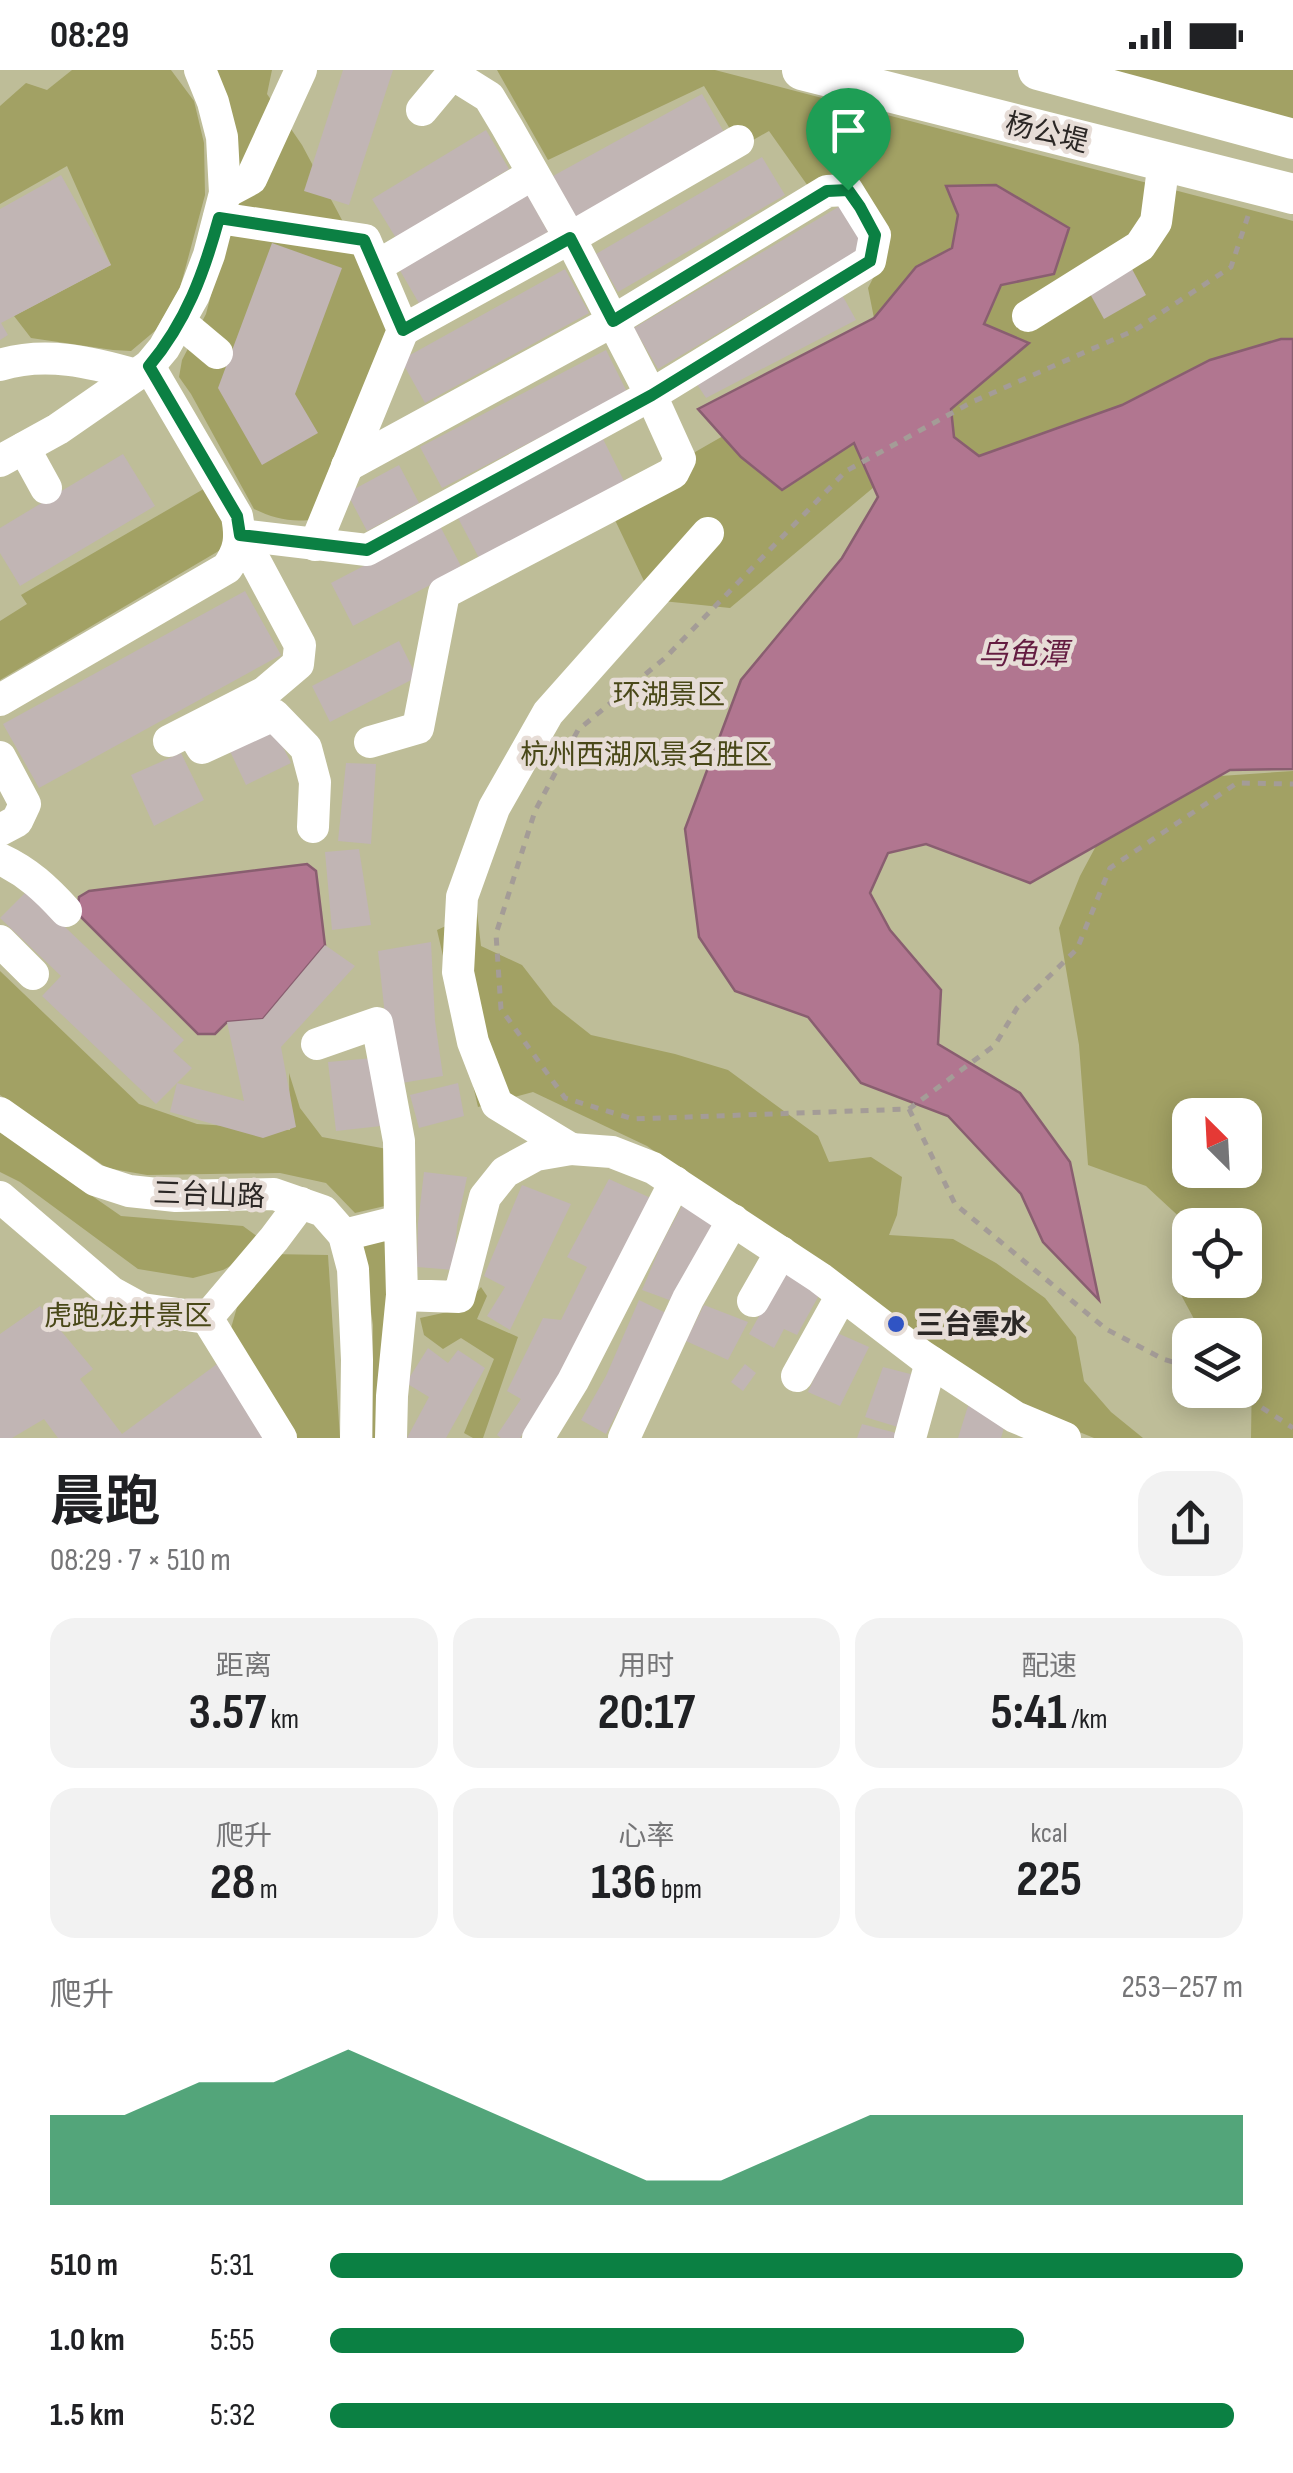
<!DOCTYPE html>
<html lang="zh">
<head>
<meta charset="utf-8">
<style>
	body { margin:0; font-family:"Sofia Sans Condensed","Noto Sans SC",sans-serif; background:#f2f2f2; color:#202124; height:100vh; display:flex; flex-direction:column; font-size:38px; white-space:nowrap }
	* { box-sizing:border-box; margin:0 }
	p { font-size:32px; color:#757577 }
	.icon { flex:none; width:55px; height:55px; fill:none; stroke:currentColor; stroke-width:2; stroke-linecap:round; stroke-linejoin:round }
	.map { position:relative; height:1368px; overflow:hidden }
	.side { display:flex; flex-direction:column; background:#fff; flex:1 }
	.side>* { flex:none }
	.needle { width:65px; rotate:336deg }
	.buttons { position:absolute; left:1172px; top:1028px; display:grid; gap:20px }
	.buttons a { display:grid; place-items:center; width:90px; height:90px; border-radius:20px; background:#fff; box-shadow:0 5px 25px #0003; font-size:50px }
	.pin { position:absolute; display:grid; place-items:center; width:85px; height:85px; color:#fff; margin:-102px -42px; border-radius:50% 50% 50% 0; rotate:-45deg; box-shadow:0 0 10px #0007 }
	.pin .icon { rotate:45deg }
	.round { display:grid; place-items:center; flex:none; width:105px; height:105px; border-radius:30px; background:#f2f2f2 }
	.headline { display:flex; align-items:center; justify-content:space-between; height:170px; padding:0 50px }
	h1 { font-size:55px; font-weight:700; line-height:75px }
	.metrics { display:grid; grid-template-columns:repeat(3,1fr); gap:15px; height:170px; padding:10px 50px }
	.metrics div { display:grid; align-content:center; border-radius:25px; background:#f2f2f2; text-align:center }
	.metrics b { font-size:50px; font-weight:700 }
	.metrics small { font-size:28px; font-weight:400 }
	.metrics p { font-size:28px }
	.chart { height:280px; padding:20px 50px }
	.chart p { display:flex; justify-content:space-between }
	.chart svg { width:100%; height:180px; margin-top:10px; fill:#0b8043; opacity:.7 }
	ul { padding:0 50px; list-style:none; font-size:32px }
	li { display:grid; grid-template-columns:160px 120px 1fr; align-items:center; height:75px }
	li i { height:25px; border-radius:12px; background:#0b8043 }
	.status { display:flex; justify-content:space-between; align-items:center; height:70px; padding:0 50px; background:#fff; direction:ltr }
	.status svg { height:28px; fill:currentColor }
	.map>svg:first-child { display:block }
	.green { fill:#bebd98; fill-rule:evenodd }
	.forest { fill:#a2a164; fill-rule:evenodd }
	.water { fill:#b17690; stroke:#895e70; stroke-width:2.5 }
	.building { fill:#c1b5b4 }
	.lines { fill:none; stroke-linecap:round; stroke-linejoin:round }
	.path { stroke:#a49c97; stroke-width:5; stroke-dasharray:8 8; stroke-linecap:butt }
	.minor { stroke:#fff; stroke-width:32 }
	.major { stroke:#fff; stroke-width:40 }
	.route-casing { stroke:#fff; stroke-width:20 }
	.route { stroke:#0b8043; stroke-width:12 }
	.poi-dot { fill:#3054c4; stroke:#e7ddd7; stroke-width:4 }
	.labels { text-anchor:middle; stroke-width:9; stroke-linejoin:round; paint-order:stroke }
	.street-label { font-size:28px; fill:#2b2725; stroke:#e7ddd7 }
	.park-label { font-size:28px; fill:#494818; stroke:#e7ddd7 }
	.poi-label { font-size:28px; font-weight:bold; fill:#2b2725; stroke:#e7ddd7; text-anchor:start }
	.water-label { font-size:30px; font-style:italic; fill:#641c41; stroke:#e7ddd7 }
</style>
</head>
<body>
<div class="status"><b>08:29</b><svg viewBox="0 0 49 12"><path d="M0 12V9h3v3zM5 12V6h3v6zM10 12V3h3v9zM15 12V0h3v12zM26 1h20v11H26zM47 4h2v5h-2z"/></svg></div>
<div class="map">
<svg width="1293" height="1368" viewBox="0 0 1293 1368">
	<rect width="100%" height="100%" fill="#e7ddd7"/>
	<path class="green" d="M 0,0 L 1293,0 L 1293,1368 L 0,1368 ZM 1190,1045 L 1245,1045 L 1245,1100 L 1190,1100 ZM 1190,1155 L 1245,1155 L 1245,1210 L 1190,1210 ZM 1190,1265 L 1245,1265 L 1245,1320 L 1190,1320 Z"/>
	<g class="forest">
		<path d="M 72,0 L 171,0 L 194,31 L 204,73 L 205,125 L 180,218 L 156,260 L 131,281 L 113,280 L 31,268 L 14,246 L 111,195 L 67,96 L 0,134 L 0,36 L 26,13 L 47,20 Z"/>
		<path d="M 212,0 L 272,0 L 267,24 L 302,75 L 358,180 L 389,258 L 316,449 C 293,453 275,449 254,439 L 191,324 L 179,307 L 182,290 L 206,244 L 236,129 Z"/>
		<path d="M 497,0 L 715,0 L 1293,151 L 1293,269 L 1281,269 L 1210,290 L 1122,335 L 979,386 L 954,367 L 951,339 L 1028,273 L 984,254 L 1001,215 L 947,116 L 958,145 L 952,178 L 916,197 L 874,248 L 868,218 L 889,177 L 853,110 L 815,126 L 769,61 L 741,77 L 704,16 L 548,90 Z"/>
		<path d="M 1073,0 L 1293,0 L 1293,59 Z"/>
		<path d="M 723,366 L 782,420 L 854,373 L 874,417 L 730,538 L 653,530 L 615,450 L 669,397 Z"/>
		<path d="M 207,417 L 227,458 L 222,479 L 0,610 L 0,551 L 27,534 L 21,525 Z"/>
		<path d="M 1293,701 L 1293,1368 L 1251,1368 L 1252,1301 L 1245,1296 L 1245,1265 L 1205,1265 L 1201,1262 L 1172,1208 L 1186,1153 L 1146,1116 L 1088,1095 L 1079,975 L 1059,858 L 1080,806 L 1096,776 L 1220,706 ZM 1190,1045 L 1245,1045 L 1245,1100 L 1190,1100 ZM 1190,1155 L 1245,1155 L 1245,1210 L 1190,1210 Z"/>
		<path d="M 477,842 L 481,876 L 522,895 L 553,935 L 591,965 L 675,984 L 728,1000 L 818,1066 L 829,1092 L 871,1087 L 902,1107 L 897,1145 L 889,1165 L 953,1169 L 996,1193 L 1045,1228 L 1076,1267 L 1084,1311 L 1111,1342 L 1143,1368 L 1094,1368 L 1023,1339 L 647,1076 L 533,1022 L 478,1037 L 437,860 Z"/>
		<path d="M 0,901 L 139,1034 L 197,1054 L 290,1060 L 289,1003 L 300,1038 L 322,1067 L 387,1079 L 389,1135 L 355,1143 L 326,1113 L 280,1103 L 147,1105 L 107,1098 L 0,1025 Z"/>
		<path d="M 0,1062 L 121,1146 L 243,1156 L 269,1175 L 223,1200 L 193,1208 L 138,1199 L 20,1112 L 0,1102 Z"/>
		<path d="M 385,1170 L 387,1201 L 382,1368 L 373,1368 L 373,1255 L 361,1174 Z"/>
		<path d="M 269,1184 L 328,1185 L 340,1368 L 294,1368 L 231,1258 L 242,1220 Z"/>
		<path d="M 481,1217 L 487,1226 L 477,1249 L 518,1267 L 483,1368 L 473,1368 L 464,1363 L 494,1289 L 461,1268 L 443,1279 L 424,1265 L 420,1248 L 461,1239 Z"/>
	</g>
	<g class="water">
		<path d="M 996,115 L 1069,158 L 1054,204 L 1001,215 L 984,254 L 1029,273 L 951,339 L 954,367 L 979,386 L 1122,335 L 1210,290 L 1281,269 L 1293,269 L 1293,699 L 1230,700 L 1030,813 L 926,774 L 888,783 L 870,823 L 890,860 L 941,920 L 938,974 L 1020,1023 L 1070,1092 L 1099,1230 L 1043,1172 L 1021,1124 L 948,1046 L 861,1013 L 808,947 L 735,921 L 699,867 L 685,759 L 741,610 L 842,488 L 878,427 L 854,373 L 782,420 L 741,387 L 698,339 L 874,248 L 916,197 L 952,178 L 958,145 L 946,116 Z"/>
		<path d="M 307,794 L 316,801 L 325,875 L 263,949 L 227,952 L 215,964 L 198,964 L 77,843 L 79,827 L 89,821 Z"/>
	</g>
	<g class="building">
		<path d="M 343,0 L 393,0 L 349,135 L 304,121 Z"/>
		<path d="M 702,24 L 725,64 L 576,147 L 553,106 Z"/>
		<path d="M 486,60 L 509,99 L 396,168 L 372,129 Z"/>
		<path d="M 762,87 L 785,125 L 618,222 L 596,184 Z"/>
		<path d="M 61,105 L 111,195 L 1,253 L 8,265 L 0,270 L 0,139 Z"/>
		<path d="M 527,124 L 548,162 L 420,235 L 398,197 Z"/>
		<path d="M 840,136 L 864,177 L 658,299 L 634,258 Z"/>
		<path d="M 272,173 L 342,198 L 295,324 L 318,363 L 262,395 L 218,318 Z"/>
		<path d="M 565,199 L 589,243 L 425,333 L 401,290 Z"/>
		<path d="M 1132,199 L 1146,225 L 1104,249 L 1089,222 Z"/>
		<path d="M 841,223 L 856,250 L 706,328 L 693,308 Z"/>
		<path d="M 606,280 L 627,322 L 442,418 L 420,377 Z"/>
		<path d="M 603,369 L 624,411 L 479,488 L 457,446 Z"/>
		<path d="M 123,384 L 155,436 L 20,516 L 0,483 L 0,458 Z"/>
		<path d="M 399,395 L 419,433 L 367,461 L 347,423 Z"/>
		<path d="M 440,456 L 462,498 L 353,556 L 331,513 Z"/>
		<path d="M 245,521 L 281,585 L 39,718 L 3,654 Z"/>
		<path d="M 399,571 L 417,607 L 330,652 L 312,616 Z"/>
		<path d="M 273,657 L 291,693 L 246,715 L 228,677 Z"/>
		<path d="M 181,683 L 204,730 L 154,756 L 131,705 Z"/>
		<path d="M 346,693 L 376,694 L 371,774 L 338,771 Z"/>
		<path d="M 359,779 L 371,855 L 332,860 L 325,782 Z"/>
		<path d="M 27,821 L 184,970 L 173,981 L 192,998 L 156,1034 L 42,926 L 61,906 L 0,848 Z"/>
		<path d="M 431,872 L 435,951 L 443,1006 L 396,1014 L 386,955 L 378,881 Z"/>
		<path d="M 325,875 L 355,896 L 281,977 L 296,1057 L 263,1068 L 170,1042 L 177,1013 L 244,1031 L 227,952 L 263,949 Z"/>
		<path d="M 373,988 L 381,1056 L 336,1061 L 328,992 Z"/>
		<path d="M 458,1013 L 464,1046 L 419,1058 L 410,1025 Z"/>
		<path d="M 424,1102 L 467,1107 L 457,1156 L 454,1200 L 417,1197 L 418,1153 Z"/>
		<path d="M 609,1109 L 655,1130 L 586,1264 L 520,1368 L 501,1368 L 497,1365 L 521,1329 L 507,1321 L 543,1248 L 561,1250 L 587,1197 L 567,1187 Z"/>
		<path d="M 522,1115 L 571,1134 L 510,1260 L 487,1246 L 505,1217 L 484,1206 Z"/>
		<path d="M 682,1136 L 715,1150 L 672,1231 L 642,1220 L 661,1175 Z"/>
		<path d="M 786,1198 L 823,1218 L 797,1265 L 784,1259 L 774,1278 L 749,1264 Z"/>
		<path d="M 639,1230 L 668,1244 L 606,1364 L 581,1350 L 606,1306 Z"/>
		<path d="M 704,1235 L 748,1252 L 728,1290 L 686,1271 Z"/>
		<path d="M 40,1236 L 93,1299 L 80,1309 L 122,1364 L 217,1294 L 271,1368 L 58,1368 L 44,1349 L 12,1368 L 0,1368 L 0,1264 Z"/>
		<path d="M 835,1262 L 869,1277 L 840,1336 L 808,1322 Z"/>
		<path d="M 428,1278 L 448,1293 L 458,1280 L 485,1298 L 446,1368 L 407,1368 L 429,1327 L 406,1313 Z"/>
		<path d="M 745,1294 L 756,1303 L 743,1321 L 731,1312 Z"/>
		<path d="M 883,1297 L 918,1306 L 901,1358 L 865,1347 Z"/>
		<path d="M 968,1336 L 1006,1351 L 1001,1368 L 958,1368 Z"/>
		<path d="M 862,1354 L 900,1364 L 898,1368 L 857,1368 Z"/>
	</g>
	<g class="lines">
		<g class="path">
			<path d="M 1248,146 L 1231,197 L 1135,260 L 972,332 L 846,401 L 665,588 L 578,660 L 535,741 L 496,864 L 501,939 L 565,1028 L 633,1049 L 909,1039 L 995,975 L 1017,938 L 1077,879 L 1110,798 L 1237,713 L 1293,714"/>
			<path d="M 909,1039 L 955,1134 L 1106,1259 L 1163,1289 L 1190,1297"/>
			<path d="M 1235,1320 L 1293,1358"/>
		</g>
		<g class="minor">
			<path d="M 225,123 L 251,109 L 301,0"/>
			<path d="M 219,148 L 365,170 L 403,260 L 315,475"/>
			<path d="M 377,196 L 533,104"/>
			<path d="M 1028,246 L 1140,176 L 1156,152 L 1164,91"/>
			<path d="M 180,252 L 217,283"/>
			<path d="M 403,260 L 570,168 L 738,71"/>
			<path d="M 0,295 C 45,281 91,292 136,305"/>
			<path d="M 24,378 L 46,418"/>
			<path d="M 0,391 L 58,359 L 149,296 L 164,278 L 194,225 L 209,185 L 225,123 L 222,67 L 213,32 L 200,0"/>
			<path d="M 240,465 L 367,480 L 651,325 L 870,191 L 875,165 L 847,120 L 827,121 L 613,251 L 347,396"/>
			<path d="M 0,630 L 227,498 C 240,480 241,468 237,446 L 149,296"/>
			<path d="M 193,663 L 202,678 L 274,645 L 306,678 L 315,712 L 313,757"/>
			<path d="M 169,671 L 265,622 L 298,594 L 300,575 L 255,491 L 238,482"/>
			<path d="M 370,672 L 418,658 L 444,523 L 673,403 L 680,389 L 651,325 L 570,168 L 507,57 L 489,27 L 452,4 L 422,40"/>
			<path d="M 0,687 L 25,734 L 17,751 L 0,760"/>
			<path d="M 0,789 C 28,802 46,819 66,841"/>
			<path d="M 0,871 L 33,904"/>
			<path d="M 317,974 L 377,953 L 399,1071 L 400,1151"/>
			<path d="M 0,1043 L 95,1110 L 129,1121 L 176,1126 L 274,1124 L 323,1141 L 344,1165 L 353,1199 L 357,1290 L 356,1368"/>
			<path d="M 571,1079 L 612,1082 L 653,1098 L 820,1208 L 922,1286 L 1015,1347 L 1065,1368"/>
			<path d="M 0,1127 L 111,1222 L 142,1239 L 207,1248"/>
			<path d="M 344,1165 L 400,1151 L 402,1225 L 459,1227 L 485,1127 L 505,1102 L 536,1085 L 571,1079 L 497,1034 L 473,972 L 458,902 L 462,827 L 494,738 L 548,643 L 708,463"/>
			<path d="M 753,1231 L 781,1182"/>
			<path d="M 797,1306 L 842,1225"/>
			<path d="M 281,1368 L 207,1248 L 274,1169 L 301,1133"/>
			<path d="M 391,1368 L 392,1326 L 402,1225"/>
			<path d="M 538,1368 L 573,1311 L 675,1112"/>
			<path d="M 624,1368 L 688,1229 L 733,1150"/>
			<path d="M 910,1368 L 931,1292"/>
		</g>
		<g class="major">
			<path d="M 802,0 L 1293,124"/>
			<path d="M 1038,0 L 1293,69"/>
		</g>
	</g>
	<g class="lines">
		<g class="route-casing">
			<path id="route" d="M 848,120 L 860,137 L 875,165 L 870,191 L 652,325 L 367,480 L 240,465 L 237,446 L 149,296 C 186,252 204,203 219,148 L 364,170 L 403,260 L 570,168 L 613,251 L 827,121 Z"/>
		</g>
		<use href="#route" class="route"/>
	</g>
	<circle class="poi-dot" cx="896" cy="1254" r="10"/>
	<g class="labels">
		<g class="street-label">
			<text transform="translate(1047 62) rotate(14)" y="10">杨公堤</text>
			<text transform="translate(209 1124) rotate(2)" y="10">三台山路</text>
		</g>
		<g class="park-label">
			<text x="669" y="634">环湖景区</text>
			<text x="646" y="694">杭州西湖风景名胜区</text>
			<text x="128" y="1255">虎跑龙井景区</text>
		</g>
		<g class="poi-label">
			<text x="916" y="1264">三台雲水</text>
		</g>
		<g class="water-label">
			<text x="1023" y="594">乌龟潭</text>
		</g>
	</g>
</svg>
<div class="buttons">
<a><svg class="needle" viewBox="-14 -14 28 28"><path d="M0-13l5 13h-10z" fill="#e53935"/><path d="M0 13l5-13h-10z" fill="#757577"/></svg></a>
<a><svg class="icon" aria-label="locate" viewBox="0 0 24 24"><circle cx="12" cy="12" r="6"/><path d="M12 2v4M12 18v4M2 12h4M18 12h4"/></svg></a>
<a><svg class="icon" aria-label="layers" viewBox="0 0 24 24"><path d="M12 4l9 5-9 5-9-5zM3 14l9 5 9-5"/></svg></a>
</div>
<div class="pin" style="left:848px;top:120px;background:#1e9e55"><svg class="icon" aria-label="arrive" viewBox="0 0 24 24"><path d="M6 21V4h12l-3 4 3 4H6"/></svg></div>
</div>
<section class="side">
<div class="headline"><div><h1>晨跑</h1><p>08:29 · 7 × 510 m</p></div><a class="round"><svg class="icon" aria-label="share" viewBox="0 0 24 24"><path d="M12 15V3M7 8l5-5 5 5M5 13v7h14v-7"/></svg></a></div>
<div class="metrics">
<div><p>距离</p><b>3.57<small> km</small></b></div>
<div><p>用时</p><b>20:17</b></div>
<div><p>配速</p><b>5:41<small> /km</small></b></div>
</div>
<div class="metrics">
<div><p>爬升</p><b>28<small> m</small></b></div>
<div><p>心率</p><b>136<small> bpm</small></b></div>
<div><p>kcal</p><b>225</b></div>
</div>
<div class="chart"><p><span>爬升</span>253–257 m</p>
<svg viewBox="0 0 160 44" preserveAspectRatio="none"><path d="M0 44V22L10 22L20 14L30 14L40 6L50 14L60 22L70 30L80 38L90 38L100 30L110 22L120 22L130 22L140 22L150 22L160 22V44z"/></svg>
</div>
<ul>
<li><b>510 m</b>5:31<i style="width:100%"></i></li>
<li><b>1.0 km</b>5:55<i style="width:76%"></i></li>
<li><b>1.5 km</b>5:32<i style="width:99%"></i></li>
</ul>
</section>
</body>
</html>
